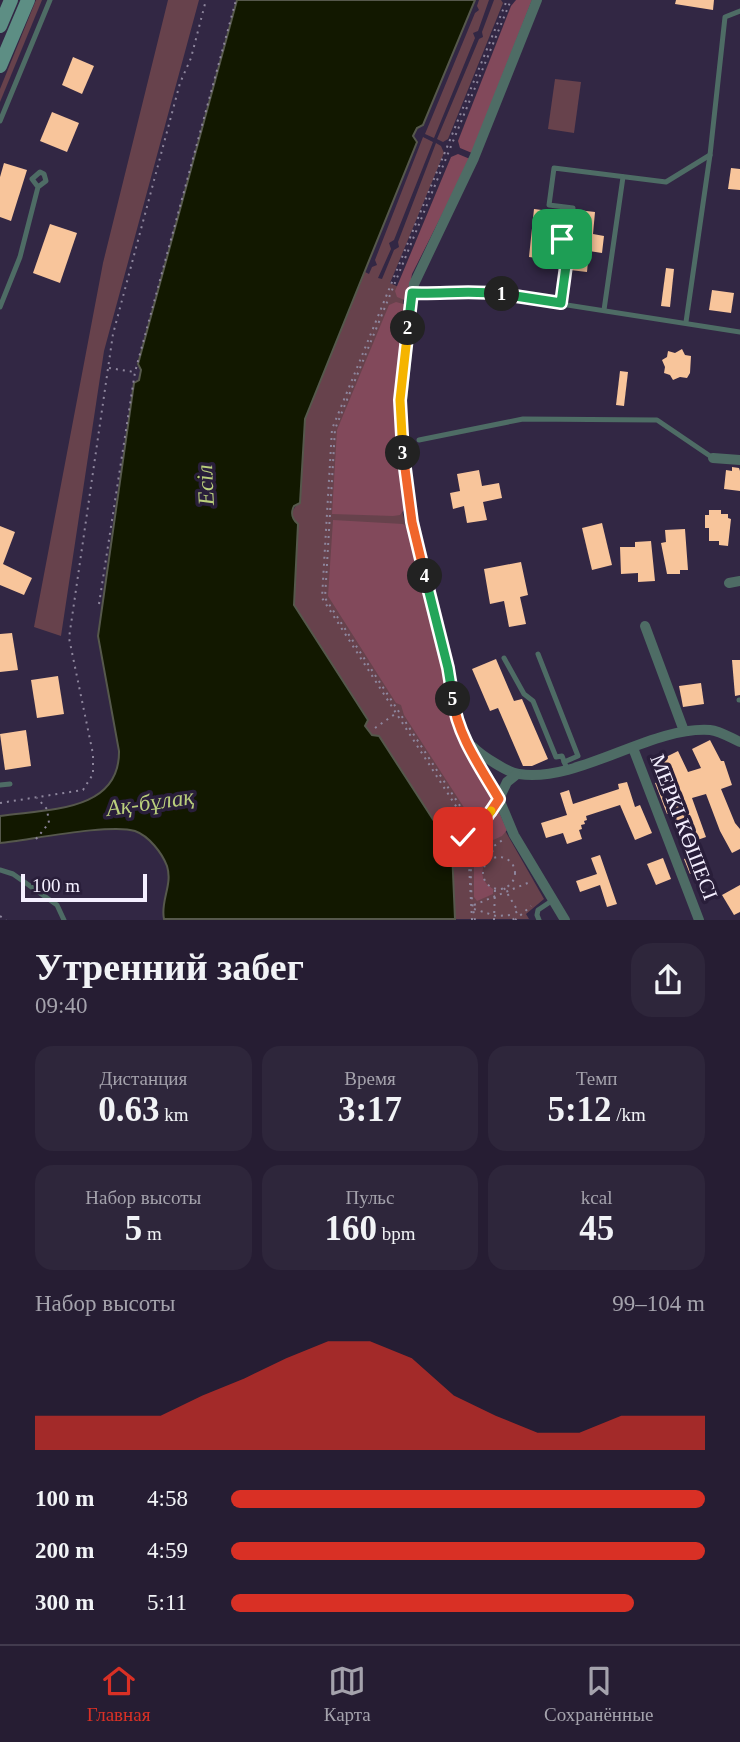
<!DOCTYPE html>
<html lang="ru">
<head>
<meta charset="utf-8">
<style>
	body { margin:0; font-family:Georgia,serif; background:#2e263b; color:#f1f3f6; height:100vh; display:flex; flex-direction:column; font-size:26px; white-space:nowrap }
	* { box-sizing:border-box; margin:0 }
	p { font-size:23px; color:#a4a2ac }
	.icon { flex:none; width:38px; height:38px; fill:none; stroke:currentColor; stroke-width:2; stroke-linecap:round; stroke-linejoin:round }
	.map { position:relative; height:920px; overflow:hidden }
	.side { display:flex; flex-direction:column; background:#261d33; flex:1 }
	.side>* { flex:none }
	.scale { position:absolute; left:21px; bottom:18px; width:126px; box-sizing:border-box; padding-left:7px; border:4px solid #f4efff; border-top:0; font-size:19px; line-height:24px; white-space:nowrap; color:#f4efff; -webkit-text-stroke:5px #291e3a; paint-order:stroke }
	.pin { position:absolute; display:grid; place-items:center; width:60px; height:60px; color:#fff; margin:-30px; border-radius:14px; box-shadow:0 4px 10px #0006 }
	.km { position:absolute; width:35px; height:35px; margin:-18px; border-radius:50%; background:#222; color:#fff; font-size:19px; line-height:35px; text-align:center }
	.round { display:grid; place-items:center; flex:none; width:74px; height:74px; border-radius:21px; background:#2e263b }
	.overview { display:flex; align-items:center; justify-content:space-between; height:119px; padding:0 35px }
	h1 { font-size:38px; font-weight:600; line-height:52px }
	.metrics { display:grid; grid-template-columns:repeat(3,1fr); gap:10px; height:119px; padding:7px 35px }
	.metrics div { display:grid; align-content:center; border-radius:18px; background:#2e263b; text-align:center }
	.metrics b { font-size:35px; font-weight:600 }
	.metrics small { font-size:19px; font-weight:400 }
	.metrics p { font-size:19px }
	.chart { height:196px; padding:14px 35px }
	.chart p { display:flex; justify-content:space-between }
	.chart svg { width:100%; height:126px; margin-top:7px; fill:#d93025; opacity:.7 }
	ul { padding:0 35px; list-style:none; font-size:23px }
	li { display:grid; grid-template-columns:112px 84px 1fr; align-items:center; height:52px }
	li i { height:18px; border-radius:9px; background:#d93025 }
	.tab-bar { display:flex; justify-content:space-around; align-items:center; height:98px; border-top:2px solid #423b4e; background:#261d33; font-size:19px; color:#a4a2ac }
	.tab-bar a { display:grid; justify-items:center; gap:4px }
	.tab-bar .on { color:#d93025 }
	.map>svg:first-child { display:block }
	.green { fill:#67424c }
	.forest { fill:#82495b }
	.water { fill:#121800; stroke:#56584c; stroke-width:2 }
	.building { fill:#f8c59b }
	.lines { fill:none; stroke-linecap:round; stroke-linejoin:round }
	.path { stroke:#8e869d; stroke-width:2; stroke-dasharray:2 5; stroke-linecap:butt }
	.service { stroke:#4e6c65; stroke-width:5 }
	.minor { stroke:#4e6c65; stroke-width:10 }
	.secondary { stroke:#5d8e84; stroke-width:14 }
	.split-1-casing { stroke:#fff; stroke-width:14 }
	.split-2-casing { stroke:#fff; stroke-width:14 }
	.split-3-casing { stroke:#fff; stroke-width:14 }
	.split-4-casing { stroke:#fff; stroke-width:14 }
	.split-5-casing { stroke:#fff; stroke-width:14 }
	.split-6-casing { stroke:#fff; stroke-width:14 }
	.split-7-casing { stroke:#fff; stroke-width:14 }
	.split-1 { stroke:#22a559; stroke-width:9 }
	.split-2 { stroke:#22a559; stroke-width:9 }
	.split-3 { stroke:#f5b400; stroke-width:9 }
	.split-4 { stroke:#f0652b; stroke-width:9 }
	.split-5 { stroke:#22a559; stroke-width:9 }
	.split-6 { stroke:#f0652b; stroke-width:9 }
	.split-7 { stroke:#f5b400; stroke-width:9 }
	.labels { text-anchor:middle; stroke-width:7; stroke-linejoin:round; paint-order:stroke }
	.street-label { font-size:21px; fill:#f4efff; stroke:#291e3a }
	.water-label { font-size:23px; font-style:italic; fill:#bacf7c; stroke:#291e3a }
</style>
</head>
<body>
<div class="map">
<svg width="740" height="920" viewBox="0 0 740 920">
	<rect width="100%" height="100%" fill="#322744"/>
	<g class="green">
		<path d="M 36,0 L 42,0 L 0,102 L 0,89 Z"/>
		<path d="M 168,0 L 199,0 L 104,351 L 61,636 L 34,627 L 103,263 Z"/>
		<path d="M 479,0 L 489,0 L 478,31 L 473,33 L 475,38 L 434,138 L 425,134 L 475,13 L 479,10 L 477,6 Z"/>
		<path d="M 494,0 L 501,0 L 503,3 L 448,139 L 443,142 L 437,139 L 479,39 L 483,37 L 482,32 Z"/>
		<path d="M 555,79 L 581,82 L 574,133 L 548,129 Z"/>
		<path d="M 423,137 L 433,142 L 394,240 L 389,243 L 391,249 L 378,278 L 382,279 L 394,250 L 399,247 L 398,242 L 436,143 L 441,146 L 444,153 L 390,283 L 405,290 L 395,354 L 398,494 L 461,753 L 544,899 L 526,914 L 529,919 L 455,919 L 446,841 L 379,736 L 372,735 L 365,726 L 368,719 L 294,605 L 298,524 L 293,519 L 292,512 L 297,504 L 305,419 L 365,272 L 369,274 L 372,267 L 377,265 L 375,260 Z"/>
	</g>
	<g class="forest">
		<path d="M 516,0 L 532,0 L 472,153 L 460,148 L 458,141 L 511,6 Z"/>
		<path d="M 458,154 L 470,159 L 412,274 L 407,301 L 397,297 L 395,291 L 451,157 Z"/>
		<path d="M 396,302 L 407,305 L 396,410 L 407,506 L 400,515 L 393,516 L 332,514 L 337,430 L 389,305 Z"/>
		<path d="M 333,520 L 403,524 L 411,530 L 443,661 L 454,721 L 494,803 L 476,826 L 404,715 L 401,705 L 396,703 L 328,596 Z"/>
		<path d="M 497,807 L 507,830 L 502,836 L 478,847 L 485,862 C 480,874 482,882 493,889 L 493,894 L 477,901 L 474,897 L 474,850 L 478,829 L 483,826 Z"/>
	</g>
	<path class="water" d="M 237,0 L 475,0 L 423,125 L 417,128 L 413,136 L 417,142 L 305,419 L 300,503 L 294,506 C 290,514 292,519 298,524 L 294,605 L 368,720 L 365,726 L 372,735 L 379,736 L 447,841 L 446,847 L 452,850 L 455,919 L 164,919 C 160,901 173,885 167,866 C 162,853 149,836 135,831 C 111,823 29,840 0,843 L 0,816 C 45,809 120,813 119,751 L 98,636 L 134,383 L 139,380 L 141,370 L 138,364 Z"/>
	<g class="building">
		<path d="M 676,0 L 714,0 L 713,10 L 675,4 Z"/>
		<path d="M 73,57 L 94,66 L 82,94 L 62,85 Z"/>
		<path d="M 52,112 L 79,123 L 67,152 L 40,141 Z"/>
		<path d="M 4,163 L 27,170 L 11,221 L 0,217 L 0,177 Z"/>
		<path d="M 731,168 L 740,169 L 740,190 L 728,189 Z"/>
		<path d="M 534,209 L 557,212 L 556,222 L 563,223 L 557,232 L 561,255 L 552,254 L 552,260 L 529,257 Z"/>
		<path d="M 578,210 L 595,212 L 593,234 L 604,236 L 602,253 L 589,251 L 587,272 L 570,270 L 572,251 L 567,234 L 575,224 Z"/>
		<path d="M 50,224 L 77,233 L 60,283 L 33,273 Z"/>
		<path d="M 666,268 L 674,269 L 670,307 L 661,306 Z"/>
		<path d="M 712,290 L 734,293 L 731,313 L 709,310 Z"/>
		<path d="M 682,349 L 685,355 L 691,356 L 690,373 L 687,378 L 680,377 L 673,380 L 670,375 L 664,373 L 665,367 L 662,360 L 667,357 L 668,351 L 675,353 Z"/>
		<path d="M 620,371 L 628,372 L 624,406 L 616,405 Z"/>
		<path d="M 732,467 L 739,468 L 740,471 L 740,491 L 724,489 L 726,470 L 732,471 Z"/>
		<path d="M 479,470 L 482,486 L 499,483 L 502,498 L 483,502 L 487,520 L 467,523 L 464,506 L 453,509 L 450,493 L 460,491 L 457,474 Z"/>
		<path d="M 709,510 L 721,510 L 721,514 L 728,514 L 728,518 L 731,519 L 728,546 L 719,545 L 719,541 L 709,541 L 709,528 L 705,528 L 705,515 L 709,515 Z"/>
		<path d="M 602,523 L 612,565 L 592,570 L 582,528 Z"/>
		<path d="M 0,526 L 15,532 L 3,564 L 32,578 L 24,595 L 0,585 Z"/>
		<path d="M 685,529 L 688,570 L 680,570 L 680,574 L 667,574 L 661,543 L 666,542 L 665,530 Z"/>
		<path d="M 651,541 L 655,581 L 638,582 L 638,573 L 621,574 L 620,547 L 635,547 L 635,542 Z"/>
		<path d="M 521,562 L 528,595 L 520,597 L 526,624 L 509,627 L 504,601 L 490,604 L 484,569 Z"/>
		<path d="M 12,633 L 18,670 L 0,672 L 0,634 Z"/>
		<path d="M 496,659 L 514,701 L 522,699 L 548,759 L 532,766 L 523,766 L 498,708 L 490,711 L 472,669 Z"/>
		<path d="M 732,660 L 740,660 L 740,695 L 735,696 Z"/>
		<path d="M 58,676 L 64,714 L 37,718 L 31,680 Z"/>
		<path d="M 701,683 L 704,704 L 683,707 L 679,686 Z"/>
		<path d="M 26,730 L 31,766 L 5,770 L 0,734 Z"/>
		<path d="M 710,740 L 721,761 L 724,761 L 732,785 L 721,789 L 735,823 L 740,829 L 740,849 L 732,853 L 720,831 L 706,794 L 692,798 L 706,837 L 683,845 L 672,812 L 667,814 L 655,783 L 662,781 L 654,763 L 678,751 L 688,772 L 701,768 L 692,749 Z"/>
		<path d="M 627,782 L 635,807 L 640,805 L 652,833 L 635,840 L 620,805 L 586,816 L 587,820 L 584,821 L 585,824 L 581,825 L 582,829 L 579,830 L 582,839 L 567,844 L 563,833 L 546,838 L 541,823 L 567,815 L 560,793 L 569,790 L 573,804 L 619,789 L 618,784 Z"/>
		<path d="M 699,854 L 704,869 L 690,874 L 684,859 Z"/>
		<path d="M 600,855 L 617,904 L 607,907 L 600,885 L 580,892 L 576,881 L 597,874 L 591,858 Z"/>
		<path d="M 663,858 L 671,879 L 656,885 L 647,864 Z"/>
		<path d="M 740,885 L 740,912 L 734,915 L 722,895 Z"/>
	</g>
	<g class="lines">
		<g class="path">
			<path d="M 109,368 L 134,372"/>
			<path d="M 99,604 L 135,372 L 236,0"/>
			<path d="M 375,728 L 395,714"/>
			<path d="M 0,803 L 83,790 L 93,774 L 93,754 L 69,638 L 113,334 L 180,83 L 191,58 L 206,0"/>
			<path d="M 476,829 L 492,809"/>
			<path d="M 36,839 L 49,823 L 47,809 L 37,798"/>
			<path d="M 451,846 L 471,832"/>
			<circle cx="499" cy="873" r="16"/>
			<path d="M 490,859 L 494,846 L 504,839"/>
			<path d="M 504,888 L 518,911 L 512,915"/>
			<path d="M 474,905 L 530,882"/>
			<path d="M 474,909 L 496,916 L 511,915 L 514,920"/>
			<path d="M 0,916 L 6,920"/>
			<path d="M 472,920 L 468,847 L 472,831 L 322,598 L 332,429 L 507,0"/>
			<path d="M 475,920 C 469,891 470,857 475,829 L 325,598 L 335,429 L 511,0"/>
			<path d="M 494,920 L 495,889"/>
			<path d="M 515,920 L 531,906"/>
		</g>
		<g class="service">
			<path d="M 0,121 L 50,0"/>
			<path d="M 412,293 L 442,294 L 477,291 L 740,332"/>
			<path d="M 561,303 L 567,251 L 562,239 L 562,232 L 571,221 L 573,208 L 549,205 L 554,168 L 666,182 L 710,155"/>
			<path d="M 0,307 L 20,257 L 38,187 L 46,181 L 44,174 L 40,172 L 32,179 L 38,187"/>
			<path d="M 604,310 L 623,177"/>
			<path d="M 686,322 L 710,155 L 725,17 L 740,11"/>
			<path d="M 419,440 L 523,419 L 657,420 L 713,458"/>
			<path d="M 538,654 L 578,756 L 564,762"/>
			<path d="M 504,658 L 524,694 L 533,701 L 556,757 L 562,756 L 567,769"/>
			<path d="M 739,700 L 740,700"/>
			<path d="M 0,785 L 10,784"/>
			<path d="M 0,870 L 13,874 L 57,905 L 64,920"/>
			<path d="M 539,920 L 537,915 L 538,910 L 553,900"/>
		</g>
		<g class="minor">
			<path d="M 537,0 L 474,158 L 414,284 L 400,421 L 412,522 L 448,668 L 458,721 L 465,740 L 499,799 L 514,835 L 565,920"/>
			<path d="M 713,458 L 740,460"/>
			<path d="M 729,583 L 740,581"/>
			<path d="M 645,626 L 684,731"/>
			<path d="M 473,747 C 481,755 508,773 519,774 C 579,783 650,726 710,730 C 720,731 731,738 740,742"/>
			<path d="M 633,748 L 699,920"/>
			<path d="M 499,799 L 507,782 L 517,774"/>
		</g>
		<g class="secondary">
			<path d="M 0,26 L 11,0"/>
			<path d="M 0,66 L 28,0"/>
		</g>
	</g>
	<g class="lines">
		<g class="split-1-casing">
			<path id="split-1" d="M 502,294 L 561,303 L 568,251 L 562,239"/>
		</g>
		<g class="split-2-casing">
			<path id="split-2" d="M 408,328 L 412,293 C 443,294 472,290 502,294"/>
		</g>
		<g class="split-3-casing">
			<path id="split-3" d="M 403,453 L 400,400 L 408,328"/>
		</g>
		<g class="split-4-casing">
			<path id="split-4" d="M 403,453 L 412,522 L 425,576"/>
		</g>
		<g class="split-5-casing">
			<path id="split-5" d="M 425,576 L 448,668 L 453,699"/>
		</g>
		<g class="split-6-casing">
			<path id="split-6" d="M 453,699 C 457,735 481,768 499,799 L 491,811"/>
		</g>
		<g class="split-7-casing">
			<path id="split-7" d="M 463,837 L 481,825 L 491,811"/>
		</g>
		<use href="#split-1" class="split-1"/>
		<use href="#split-2" class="split-2"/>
		<use href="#split-3" class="split-3"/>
		<use href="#split-4" class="split-4"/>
		<use href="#split-5" class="split-5"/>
		<use href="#split-6" class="split-6"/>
		<use href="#split-7" class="split-7"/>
	</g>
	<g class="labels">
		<g class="street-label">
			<text transform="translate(684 827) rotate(69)" y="7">МЕРКІ КӨШЕСІ</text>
		</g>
		<g class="water-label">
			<text transform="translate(205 485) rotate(-93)" y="8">Есіл</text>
			<text transform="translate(150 802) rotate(-8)" y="8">Ақ-бұлақ</text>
		</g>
	</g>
</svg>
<div class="scale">100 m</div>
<div class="pin" style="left:562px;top:239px;background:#1e9e55"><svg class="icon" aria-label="arrive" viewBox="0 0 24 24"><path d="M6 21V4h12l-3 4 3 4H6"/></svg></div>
<div class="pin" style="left:463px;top:837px;background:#d93025"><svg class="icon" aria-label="check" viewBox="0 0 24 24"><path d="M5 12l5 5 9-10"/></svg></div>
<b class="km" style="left:502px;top:294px">1</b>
<b class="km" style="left:408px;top:328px">2</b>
<b class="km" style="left:403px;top:453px">3</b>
<b class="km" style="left:425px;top:576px">4</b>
<b class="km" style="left:453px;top:699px">5</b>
</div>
<section class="side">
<div class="overview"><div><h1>Утренний забег</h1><p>09:40</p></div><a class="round"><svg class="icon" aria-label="share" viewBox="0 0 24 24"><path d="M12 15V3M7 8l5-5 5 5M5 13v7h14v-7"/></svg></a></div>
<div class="metrics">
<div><p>Дистанция</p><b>0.63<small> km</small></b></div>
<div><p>Время</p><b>3:17</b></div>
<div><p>Темп</p><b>5:12<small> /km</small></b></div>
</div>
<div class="metrics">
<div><p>Набор высоты</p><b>5<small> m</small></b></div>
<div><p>Пульс</p><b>160<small> bpm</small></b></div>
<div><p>kcal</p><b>45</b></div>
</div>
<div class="chart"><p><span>Набор высоты</span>99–104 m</p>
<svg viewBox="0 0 160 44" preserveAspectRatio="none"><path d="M0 44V32L10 32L20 32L30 32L40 25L50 19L60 12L70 6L80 6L90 12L100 25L110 32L120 38L130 38L140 32L150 32L160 32V44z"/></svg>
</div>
<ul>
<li><b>100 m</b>4:58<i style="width:100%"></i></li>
<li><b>200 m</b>4:59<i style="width:100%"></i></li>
<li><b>300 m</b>5:11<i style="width:85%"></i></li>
</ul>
</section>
<nav class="tab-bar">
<a class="on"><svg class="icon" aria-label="home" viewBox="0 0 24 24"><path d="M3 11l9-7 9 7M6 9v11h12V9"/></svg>Главная</a>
<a><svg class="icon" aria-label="map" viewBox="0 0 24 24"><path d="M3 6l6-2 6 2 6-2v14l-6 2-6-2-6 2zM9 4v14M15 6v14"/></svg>Карта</a>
<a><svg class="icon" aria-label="saved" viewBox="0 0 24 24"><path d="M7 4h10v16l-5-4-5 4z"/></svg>Сохранённые</a>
</nav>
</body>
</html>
